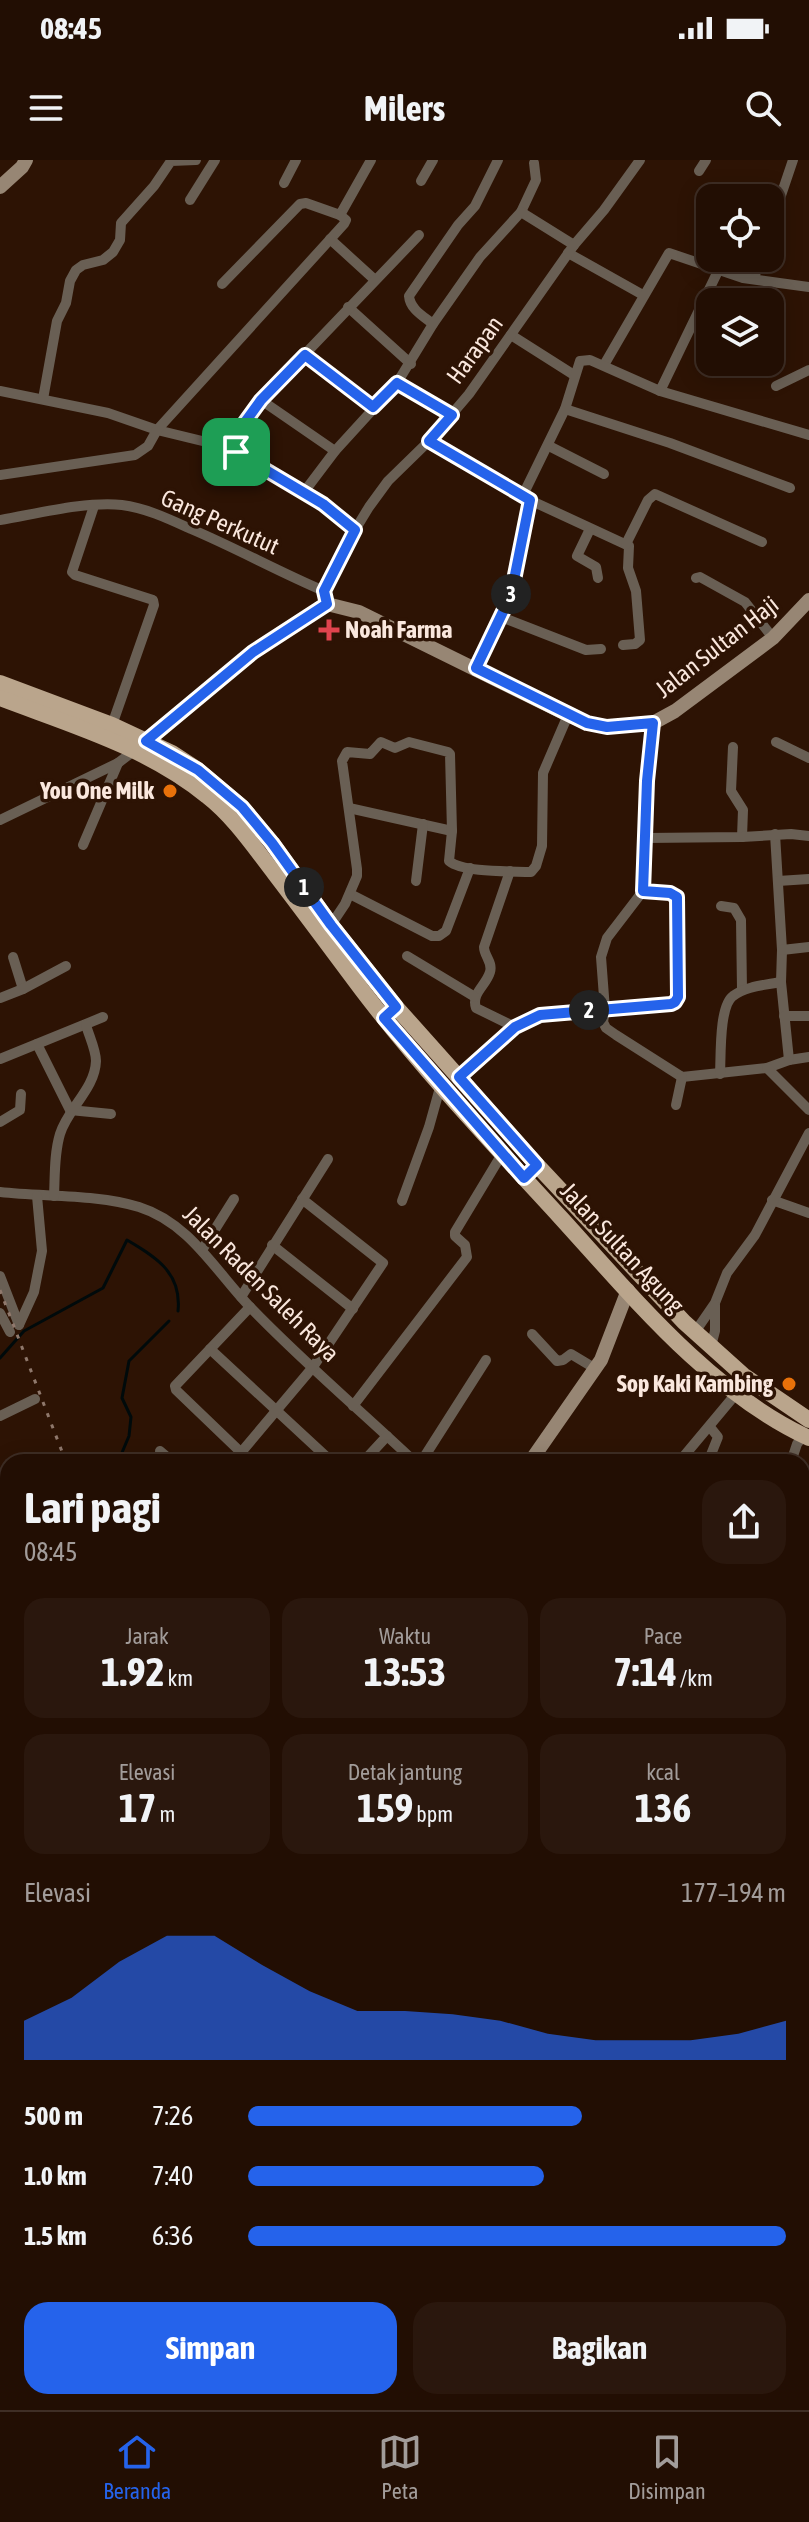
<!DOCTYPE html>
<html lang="id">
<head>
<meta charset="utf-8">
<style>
	body { margin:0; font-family:"Asap Condensed",sans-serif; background:#2a170d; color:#f1f3f6; height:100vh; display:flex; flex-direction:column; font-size:30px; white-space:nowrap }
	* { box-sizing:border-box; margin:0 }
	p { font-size:26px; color:#a29c9a }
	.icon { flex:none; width:44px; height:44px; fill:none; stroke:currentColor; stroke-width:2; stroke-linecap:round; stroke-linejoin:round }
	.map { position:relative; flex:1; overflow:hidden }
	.details { position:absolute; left:0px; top:1294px; width:810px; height:956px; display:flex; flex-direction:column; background:#220e03; border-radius:24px 24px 0 0; box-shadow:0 4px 20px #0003,0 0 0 2px #3f2e25 }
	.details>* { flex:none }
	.tools { position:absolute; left:696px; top:24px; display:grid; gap:16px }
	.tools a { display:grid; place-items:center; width:88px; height:88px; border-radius:16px; background:#220e03; box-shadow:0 4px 20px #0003,0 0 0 2px #3f2e25; font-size:40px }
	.pin { position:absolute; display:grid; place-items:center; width:68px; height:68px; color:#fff; margin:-34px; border-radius:16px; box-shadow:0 4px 12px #0006 }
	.km { position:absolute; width:40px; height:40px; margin:-20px; border-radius:50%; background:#222; color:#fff; font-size:22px; line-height:40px; text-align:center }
	.round { display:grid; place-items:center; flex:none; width:84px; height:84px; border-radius:24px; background:#2a170d }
	.summary { display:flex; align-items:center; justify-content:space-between; height:136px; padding:0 24px }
	h1 { font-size:44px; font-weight:700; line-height:60px }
	.figures { display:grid; grid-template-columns:repeat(3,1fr); gap:12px; height:136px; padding:8px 24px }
	.figures div { display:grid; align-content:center; border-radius:20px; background:#2a170d; text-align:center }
	.figures b { font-size:40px; font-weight:700 }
	.figures small { font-size:22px; font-weight:400 }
	.figures p { font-size:22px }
	.chart { height:224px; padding:16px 24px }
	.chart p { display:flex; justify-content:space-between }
	.chart svg { width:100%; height:144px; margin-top:8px; fill:#2563eb; opacity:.7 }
	.cta { display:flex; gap:16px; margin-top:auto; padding:16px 24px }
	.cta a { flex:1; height:92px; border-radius:24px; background:#2563eb; color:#fff; font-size:32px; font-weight:700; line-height:92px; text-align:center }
	.cta a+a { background:#2a170d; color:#f1f3f6 }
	ul { padding:0 24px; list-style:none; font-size:26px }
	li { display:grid; grid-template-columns:128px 96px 1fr; align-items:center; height:60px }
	li i { height:20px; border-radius:10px; background:#2563eb }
	.status { display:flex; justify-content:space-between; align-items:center; height:56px; padding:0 40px; background:#220e03; direction:ltr }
	.status svg { height:22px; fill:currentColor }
	header { display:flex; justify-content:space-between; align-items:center; height:104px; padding:0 24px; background:#220e03; font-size:36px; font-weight:700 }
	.menu { display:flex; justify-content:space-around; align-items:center; height:112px; border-top:2px solid #3f2e25; background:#220e03; font-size:22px; color:#a29c9a }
	.menu a { display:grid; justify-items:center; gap:4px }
	.menu .on { color:#2563eb }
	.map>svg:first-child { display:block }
	.green { fill:#12410a }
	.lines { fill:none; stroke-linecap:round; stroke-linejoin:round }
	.stream { stroke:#000a0b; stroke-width:3 }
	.street { stroke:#695f54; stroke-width:10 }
	.secondary { stroke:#978674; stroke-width:14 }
	.primary { stroke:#baa58c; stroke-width:16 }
	.rail { stroke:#8f786c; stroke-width:3; stroke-dasharray:4 8; stroke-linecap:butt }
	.route-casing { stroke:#fff; stroke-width:16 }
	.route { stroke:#2563eb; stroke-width:10 }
	.health-dot { fill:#e0444e; stroke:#2d1304; stroke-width:3 }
	.food-dot { fill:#e8710a; stroke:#2d1304; stroke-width:3 }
	.labels { text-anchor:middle; stroke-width:7; stroke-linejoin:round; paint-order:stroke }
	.street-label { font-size:24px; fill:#fae7dd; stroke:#2d1304 }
	.poi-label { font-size:24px; font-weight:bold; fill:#fae7dd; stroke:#2d1304; text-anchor:end }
</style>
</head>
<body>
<div class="status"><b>08:45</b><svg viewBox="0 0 49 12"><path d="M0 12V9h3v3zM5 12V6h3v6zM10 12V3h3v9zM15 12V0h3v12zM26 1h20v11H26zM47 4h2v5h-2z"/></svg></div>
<header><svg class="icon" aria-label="menu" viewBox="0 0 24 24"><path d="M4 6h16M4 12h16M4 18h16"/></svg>Milers<svg class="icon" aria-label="search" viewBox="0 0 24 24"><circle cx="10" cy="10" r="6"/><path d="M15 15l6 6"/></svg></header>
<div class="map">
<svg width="809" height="2250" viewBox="0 0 809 2250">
	<rect width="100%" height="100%" fill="#2d1304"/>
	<path class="green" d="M 802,2099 L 809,2104 L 809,2191 L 806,2194 L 802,2191 Z"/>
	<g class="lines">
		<g class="stream">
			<path d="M 0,1198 L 24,1171 L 103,1128 L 127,1080 C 156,1097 182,1113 178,1151"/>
			<path d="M 118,1302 L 129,1276 L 131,1257 L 122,1238 L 129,1201 L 169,1161"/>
			<path d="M 802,2207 L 809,2207"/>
		</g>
		<g class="street">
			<path d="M 699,11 L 706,0"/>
			<path d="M 421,21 L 433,0"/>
			<path d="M 284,23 L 296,0"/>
			<path d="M 190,40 L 215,0"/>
			<path d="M 521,52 L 536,20 L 534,3"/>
			<path d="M 770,68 L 793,0"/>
			<path d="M 330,79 L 375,120"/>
			<path d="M 568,93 L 643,135"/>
			<path d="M 754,119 L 760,98"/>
			<path d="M 222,124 L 300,44 L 306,43 L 340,55 L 371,0"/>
			<path d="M 348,147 L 411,204"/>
			<path d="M 433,164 C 423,156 410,149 409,136 L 458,65 L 475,46 L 498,0"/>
			<path d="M 511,175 L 574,215"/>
			<path d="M 305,195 L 373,247"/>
			<path d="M 604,205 L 669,93 L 743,118 L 809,127"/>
			<path d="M 397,223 L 452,255"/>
			<path d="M 776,226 L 809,210"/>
			<path d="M 0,231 L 108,253 L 157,270 L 227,287 L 323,344 L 355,370"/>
			<path d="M 660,231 L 809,275"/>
			<path d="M 43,239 L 57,161 L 66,143 L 70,121 L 76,110 L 83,105 L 103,100 L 113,92 L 120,80 L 121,63 L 154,26 L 171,1 L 196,0"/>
			<path d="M 261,240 L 335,291"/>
			<path d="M 565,249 L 670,283 L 790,328"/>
			<path d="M 429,281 L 534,342 L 629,386 L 628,408 L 636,431 L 640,480 L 635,484 L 623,485"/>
			<path d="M 549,286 L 604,314"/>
			<path d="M 227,287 L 261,240 L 419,75"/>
			<path d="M 0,315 L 135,295 L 148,286 L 157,270 L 344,64 L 346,60 L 340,55"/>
			<path d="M 304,332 L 335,291 L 397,223 L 433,164 L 480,97 L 521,52 L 574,85"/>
			<path d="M 523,335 L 565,249 L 580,201 L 590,200 L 660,231 L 718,111"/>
			<path d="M 94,346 L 72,412 L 75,415 L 153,440 L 154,445 L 112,565"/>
			<path d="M 0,360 C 36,354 86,341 122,345 C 146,348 169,359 191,369 C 236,388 279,412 324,431"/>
			<path d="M 590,369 L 577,396 L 596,407 L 598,418"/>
			<path d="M 626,384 L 648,340 L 655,334 L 762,382"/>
			<path d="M 696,418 L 700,417 L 745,442 L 773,478"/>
			<path d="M 327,444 L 324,431 L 355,370 L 369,347 L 388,321 L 429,281 L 469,234 L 574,85 L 604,50 L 640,0"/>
			<path d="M 501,457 L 586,490 L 601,489"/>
			<path d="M 476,508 L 511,435 L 530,340"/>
			<path d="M 653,563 L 647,621 L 643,731 L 607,778 L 601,797 L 605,850 L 603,862 L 606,868 L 616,875 L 682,917 L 767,908 L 789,900 L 809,897"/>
			<path d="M 776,582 L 809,598"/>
			<path d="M 733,587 L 731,631 L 743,650 L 742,677"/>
			<path d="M 349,648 L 452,671"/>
			<path d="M 0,660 L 118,603 L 135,590"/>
			<path d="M 775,674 L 782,790 L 781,822 L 789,900"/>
			<path d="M 646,678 L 742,677 L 791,674 L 809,676"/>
			<path d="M 83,685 L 118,603"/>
			<path d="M 510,711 L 484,787 C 484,796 493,802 490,812 C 486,826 471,833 476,848 L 515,867"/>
			<path d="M 416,721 L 423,664"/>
			<path d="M 778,721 L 809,719"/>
			<path d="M 350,734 L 432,776 L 439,776 L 446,771 L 470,708"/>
			<path d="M 721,746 L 734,748 L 741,760 L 742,830"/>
			<path d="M 331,765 L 345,744 L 357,716 L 357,709 L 342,601 L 347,592 L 370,594 L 381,582 L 395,588 L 409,582 L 448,592 L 450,594 L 452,671 L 449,701 C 463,713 512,711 531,712 L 536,706 L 542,686 L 543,613 L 568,555"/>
			<path d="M 782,790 L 809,787"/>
			<path d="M 407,796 L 475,837"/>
			<path d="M 13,797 L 23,829"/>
			<path d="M 0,838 L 23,829 L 66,806"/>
			<path d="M 605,850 L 671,844 L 675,842 L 678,837 L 677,737 L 670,733 L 643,731"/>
			<path d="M 784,856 L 809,856"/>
			<path d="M 37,884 L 70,950 L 111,954"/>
			<path d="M 0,899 L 103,857"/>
			<path d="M 767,908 L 809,950"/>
			<path d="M 720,914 C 721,896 719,846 733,836 C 746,826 766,825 781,822"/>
			<path d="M 459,917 L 525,860 L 540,855 L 604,848"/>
			<path d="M 676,945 L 682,917"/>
			<path d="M 0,962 L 20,950 L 21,934"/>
			<path d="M 0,1032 C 44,1037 97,1034 139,1047 C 190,1063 216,1112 251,1148 C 303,1202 361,1251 415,1302"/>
			<path d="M 54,1036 C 55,1016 54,994 60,974 C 68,948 95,929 96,901 C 96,890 89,876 86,865"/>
			<path d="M 772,1040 L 809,1053"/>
			<path d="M 402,1041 L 429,967 L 441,924"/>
			<path d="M 272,1085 L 353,1149"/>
			<path d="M 202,1090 L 234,1039"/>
			<path d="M 0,1116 L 19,1165"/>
			<path d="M 241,1137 L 328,999"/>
			<path d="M 250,1147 L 175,1226 L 176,1230 L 251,1302"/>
			<path d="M 0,1153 L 10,1172"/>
			<path d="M 19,1165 L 34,1132 L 42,1091 L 37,1036"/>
			<path d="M 695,1172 L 715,1143 L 727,1113 L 755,1075 L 809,973"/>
			<path d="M 532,1174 L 557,1201 L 563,1200 L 571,1194 L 596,1209"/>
			<path d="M 711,1186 L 715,1171 L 715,1145"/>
			<path d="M 210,1189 L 332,1302"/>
			<path d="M 353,1246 L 467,1097 L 465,1085 L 455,1076 L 455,1072 L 502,994"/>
			<path d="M 0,1256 L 35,1239"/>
			<path d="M 160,1291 L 173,1302"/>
			<path d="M 233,1302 L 313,1207 L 383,1103 L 302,1039"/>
			<path d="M 363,1302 L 387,1276"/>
			<path d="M 421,1302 L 486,1200"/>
			<path d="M 679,1302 L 735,1235"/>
			<path d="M 708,1302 L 718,1277 L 710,1267"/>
			<path d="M 791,1302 L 797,1284 L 803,1276"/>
			<path d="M 0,1412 L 8,1412"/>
			<path d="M 0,1484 L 8,1485"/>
			<path d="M 802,1510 L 809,1516"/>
			<path d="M 0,1528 L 3,1536 L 8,1539"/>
			<path d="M 802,1587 L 809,1580"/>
			<path d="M 0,1644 L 8,1646"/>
			<path d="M 802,1667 L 809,1660"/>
			<path d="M 0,1700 L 8,1702"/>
			<path d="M 802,1744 L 809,1747"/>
			<path d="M 802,1800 L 809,1803"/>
			<path d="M 802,1871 L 809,1874"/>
			<path d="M 0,1878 L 8,1863"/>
			<path d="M 802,1909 L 809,1914"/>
			<path d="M 0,1986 L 8,1989"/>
			<path d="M 802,2003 L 809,2007"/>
			<path d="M 0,2026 L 8,2007"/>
			<path d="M 0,2144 L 8,2146"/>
			<path d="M 0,2199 L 8,2203"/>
			<path d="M 704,2242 L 712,2247"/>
			<path d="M 769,2242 L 784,2250"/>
			<path d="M 192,2250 L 199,2242"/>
			<path d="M 657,2250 L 661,2242"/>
		</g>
		<g class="secondary">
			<path d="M 0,27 L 22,7 L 26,0"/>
			<path d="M 146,581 L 253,492 L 327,444 L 359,452 L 568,555 L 587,563 L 607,567 L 653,563 L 675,551 L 773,478 L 809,440"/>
			<path d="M 530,1302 L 601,1200 L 628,1130"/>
			<path d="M 0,1814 L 8,1816"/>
			<path d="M 802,2090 L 809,2092"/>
			<path d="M 545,2242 L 551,2250"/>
			<path d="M 146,2250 L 151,2242"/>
		</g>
		<g class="primary">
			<path d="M 0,523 L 112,565 L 172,593 L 198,610 L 242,647 L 272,683 L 331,765 L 396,847 L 537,1005 L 684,1162 L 743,1215 L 809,1260"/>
			<path d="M 0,538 C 71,565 147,587 207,636 C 234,657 254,687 275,714 C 304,752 333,791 362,830 C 423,910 493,984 561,1058 C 633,1137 711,1233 809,1278"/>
		</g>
		<g class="rail">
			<path d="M 0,1130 L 66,1302"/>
			<path d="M 71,2250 L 74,2242"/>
		</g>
	</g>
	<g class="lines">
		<g class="route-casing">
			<path id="route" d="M 305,195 L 373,247 L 397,223 L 452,255 L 429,281 L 530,340 L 511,435 L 476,508 L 587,563 L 607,567 L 653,563 L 647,621 L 643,731 L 670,733 L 677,737 L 678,837 L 675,842 L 671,844 L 540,855 L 515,867 L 459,917 L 537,1005 L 524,1018 L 384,858 L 396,847 L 331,765 L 272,683 L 242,647 L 198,610 L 146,581 L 253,492 L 327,444 L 324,431 L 355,370 L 323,344 L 227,287 L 261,240 Z"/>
		</g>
		<use href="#route" class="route"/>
	</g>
	<path class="health-dot" d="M325 458h8v8h8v8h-8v8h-8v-8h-8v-8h8z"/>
	<g class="food-dot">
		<circle cx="170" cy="631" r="8"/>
		<circle cx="789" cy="1224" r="8"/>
	</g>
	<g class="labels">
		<g class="street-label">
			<text transform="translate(475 190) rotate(-54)" y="8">Harapan</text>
			<text transform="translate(220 362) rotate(24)" y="8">Gang Perkutut</text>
			<text transform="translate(717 487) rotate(-38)" y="8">Jalan Sultan Haji</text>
			<text transform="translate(622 1088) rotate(47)" y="8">Jalan Sultan Agung</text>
			<text transform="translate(261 1124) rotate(45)" y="8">Jalan Raden Saleh Raya</text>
		</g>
		<g class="poi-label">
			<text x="345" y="478" text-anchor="start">Noah Farma</text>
			<text x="154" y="639">You One Milk</text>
			<text x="773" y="1232">Sop Kaki Kambing</text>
		</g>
	</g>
</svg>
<div class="tools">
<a><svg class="icon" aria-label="locate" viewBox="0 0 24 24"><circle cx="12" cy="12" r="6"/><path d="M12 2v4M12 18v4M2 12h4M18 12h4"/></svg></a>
<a><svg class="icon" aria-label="layers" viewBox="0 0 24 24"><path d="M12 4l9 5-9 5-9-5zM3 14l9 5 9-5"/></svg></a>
</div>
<div class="pin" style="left:236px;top:292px;background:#1e9e55"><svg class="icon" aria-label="arrive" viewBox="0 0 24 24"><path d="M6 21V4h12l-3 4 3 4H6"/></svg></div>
<b class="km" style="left:304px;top:727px">1</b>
<b class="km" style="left:589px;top:850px">2</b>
<b class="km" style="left:511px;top:434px">3</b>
<section class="details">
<div class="summary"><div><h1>Lari pagi</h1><p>08:45</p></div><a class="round"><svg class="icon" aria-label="share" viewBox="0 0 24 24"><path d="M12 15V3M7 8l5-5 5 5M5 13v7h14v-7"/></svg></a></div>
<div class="figures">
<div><p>Jarak</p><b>1.92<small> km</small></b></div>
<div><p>Waktu</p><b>13:53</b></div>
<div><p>Pace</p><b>7:14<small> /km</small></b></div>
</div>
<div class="figures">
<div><p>Elevasi</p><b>17<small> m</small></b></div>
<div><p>Detak jantung</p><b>159<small> bpm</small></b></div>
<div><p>kcal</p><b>136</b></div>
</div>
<div class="chart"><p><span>Elevasi</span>177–194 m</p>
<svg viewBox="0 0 160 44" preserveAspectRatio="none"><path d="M0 44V32L10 25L20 14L30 6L40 6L50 15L60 23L70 29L80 29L90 30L100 32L110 36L120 38L130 38L140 38L150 36L160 32V44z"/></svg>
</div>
<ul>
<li><b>500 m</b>7:26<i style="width:62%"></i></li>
<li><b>1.0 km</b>7:40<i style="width:55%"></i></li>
<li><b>1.5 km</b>6:36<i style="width:100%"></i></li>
</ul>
<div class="cta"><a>Simpan</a><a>Bagikan</a></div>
</section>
</div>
<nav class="menu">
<a class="on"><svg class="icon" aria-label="home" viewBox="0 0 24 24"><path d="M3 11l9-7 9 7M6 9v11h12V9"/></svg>Beranda</a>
<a><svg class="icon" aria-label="map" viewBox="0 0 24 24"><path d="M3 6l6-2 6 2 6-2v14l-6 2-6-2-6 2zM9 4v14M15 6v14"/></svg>Peta</a>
<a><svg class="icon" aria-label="saved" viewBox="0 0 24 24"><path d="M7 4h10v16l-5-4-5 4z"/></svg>Disimpan</a>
</nav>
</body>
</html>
